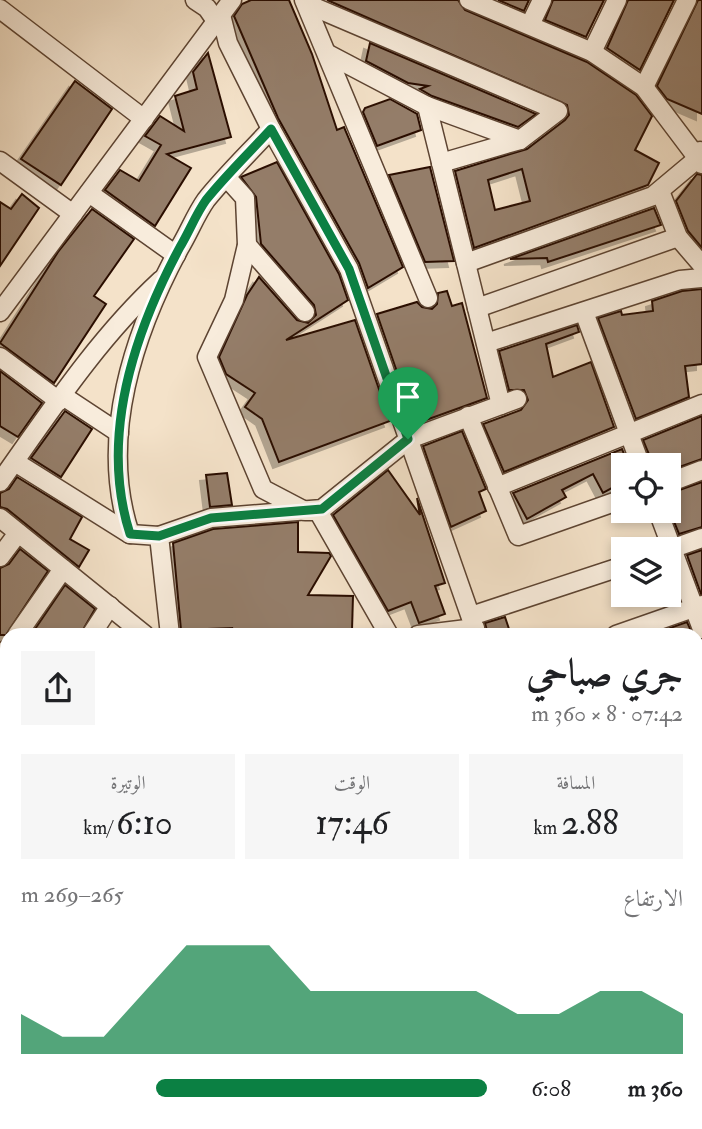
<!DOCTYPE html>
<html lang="ar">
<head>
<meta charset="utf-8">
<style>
	body { margin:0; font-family:"IM FELL Double Pica",Amiri,serif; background:#f6f6f6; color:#202124; direction:rtl; height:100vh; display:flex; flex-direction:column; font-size:26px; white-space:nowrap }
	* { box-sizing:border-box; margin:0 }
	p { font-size:23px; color:#757577 }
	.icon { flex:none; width:38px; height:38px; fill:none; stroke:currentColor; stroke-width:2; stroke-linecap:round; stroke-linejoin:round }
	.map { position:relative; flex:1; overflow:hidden; direction:ltr }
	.details { position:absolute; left:0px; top:628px; width:704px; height:502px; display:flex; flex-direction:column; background:#fff; border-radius:21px 21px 0 0; box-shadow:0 4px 10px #0003; direction:rtl }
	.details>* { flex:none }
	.fabs { position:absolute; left:611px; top:453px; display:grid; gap:14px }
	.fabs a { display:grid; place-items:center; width:70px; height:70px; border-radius:0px; background:#fff; box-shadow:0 4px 10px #0003; font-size:35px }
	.pin { position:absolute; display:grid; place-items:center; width:60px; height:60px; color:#fff; margin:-72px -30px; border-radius:50% 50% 50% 0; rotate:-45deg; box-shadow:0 0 7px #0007 }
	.pin .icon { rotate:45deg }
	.round { display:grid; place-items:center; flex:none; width:74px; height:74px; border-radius:0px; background:#f6f6f6 }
	.overview { display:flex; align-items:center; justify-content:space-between; height:119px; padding:0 21px }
	h1 { font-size:38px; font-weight:600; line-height:52px }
	.stats { display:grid; grid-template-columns:repeat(3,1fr); gap:10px; height:119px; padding:7px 21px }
	.stats div { display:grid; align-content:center; border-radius:0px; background:#f6f6f6; text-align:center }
	.stats b { font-size:35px; font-weight:600 }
	.stats small { font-size:19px; font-weight:400 }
	.stats p { font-size:19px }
	.chart { height:196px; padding:14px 21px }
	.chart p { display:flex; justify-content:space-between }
	.chart svg { width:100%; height:126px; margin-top:7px; fill:#0b8043; opacity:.7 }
	ul { padding:0 21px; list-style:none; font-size:23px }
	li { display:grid; grid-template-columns:112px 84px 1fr; align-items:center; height:52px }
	li i { height:18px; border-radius:9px; background:#0b8043 }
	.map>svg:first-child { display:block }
	.building { fill:#947d69; stroke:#2b0f00; stroke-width:2; fill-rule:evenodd; filter:url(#shadow) }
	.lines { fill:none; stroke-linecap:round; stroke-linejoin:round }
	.street-casing { stroke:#5d4432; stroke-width:21 }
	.street { stroke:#f8ecdc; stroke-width:18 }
	.route-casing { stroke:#fff; stroke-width:14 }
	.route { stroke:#0b8043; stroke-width:9 }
</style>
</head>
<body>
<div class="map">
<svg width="702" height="1129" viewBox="0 0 702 1129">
	<defs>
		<filter id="shadow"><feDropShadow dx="-6" dy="6" stdDeviation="0" flood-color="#0004"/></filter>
	</defs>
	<rect width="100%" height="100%" fill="#f4e2c9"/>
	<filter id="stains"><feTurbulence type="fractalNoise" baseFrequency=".00286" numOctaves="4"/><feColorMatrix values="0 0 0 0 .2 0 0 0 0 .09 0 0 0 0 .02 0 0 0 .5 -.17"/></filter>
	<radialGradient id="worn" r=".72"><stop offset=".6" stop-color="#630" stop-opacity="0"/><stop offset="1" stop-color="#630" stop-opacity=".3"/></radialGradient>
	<g class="building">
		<path d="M 251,0 L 289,0 L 312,54 L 337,130 L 344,127 L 403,267 L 368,288 L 359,263 L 278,118 L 234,16 L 242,4 Z"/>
		<path d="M 327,0 L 458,0 L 465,10 L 587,62 L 636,95 L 652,116 L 635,150 L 659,163 L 648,185 L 474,248 L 455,171 L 527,149 L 565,120 L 569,115 L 567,105 ZM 522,169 L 530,201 L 495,210 L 488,180 Z"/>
		<path d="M 498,0 L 529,0 L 524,11 Z"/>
		<path d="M 553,0 L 604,0 L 586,37 L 545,20 Z"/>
		<path d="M 628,0 L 674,0 L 640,70 L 607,48 Z"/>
		<path d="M 698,0 L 702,0 L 702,114 L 667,99 L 657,86 Z"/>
		<path d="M 370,43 L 536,114 L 518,127 L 432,96 L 420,89 L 428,86 L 408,83 L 366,61 Z"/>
		<path d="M 208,53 L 231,137 L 167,154 L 191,168 L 155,226 L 105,190 L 120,170 L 139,181 L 161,145 L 145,136 L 160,116 L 184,131 L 175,96 L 197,89 L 193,72 Z"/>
		<path d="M 75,81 L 112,109 L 61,185 L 21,159 Z"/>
		<path d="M 390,99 L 417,114 L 421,130 L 377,146 L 363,112 L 365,108 Z"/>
		<path d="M 277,162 L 339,274 L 348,300 L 286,340 L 355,320 L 390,421 L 279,462 L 262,419 L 245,407 L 255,393 L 226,374 L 219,357 L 247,295 L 259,277 L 297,320 L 308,323 L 316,315 L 314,305 L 261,244 L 256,197 L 241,177 Z"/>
		<path d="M 430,167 L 454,261 L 425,262 L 389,175 Z"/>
		<path d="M 697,174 L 702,175 L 702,248 L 688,231 L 676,201 Z"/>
		<path d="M 22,194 L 39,208 L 0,266 L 0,202 L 11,209 Z"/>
		<path d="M 654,208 L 661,225 L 548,262 L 547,258 L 510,259 Z"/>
		<path d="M 92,209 L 134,239 L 94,296 L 106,304 L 54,383 L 0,343 L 58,252 Z"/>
		<path d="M 702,289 L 702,364 L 685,366 L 689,397 L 636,419 L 598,318 L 621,311 L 622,315 L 653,311 L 652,301 L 682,291 Z"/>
		<path d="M 447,291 L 452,306 L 462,303 L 487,398 L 415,424 L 377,314 L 417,302 L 422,307 L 432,309 L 437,304 L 438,293 Z"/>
		<path d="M 577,325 L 579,332 L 546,344 L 553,377 L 591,362 L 614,427 L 504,472 L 483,424 L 521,410 L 528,400 L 524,390 L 509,390 L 499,351 Z"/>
		<path d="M 0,371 L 42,403 L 18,437 L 0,426 Z"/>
		<path d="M 65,411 L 92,429 L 61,477 L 31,458 Z"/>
		<path d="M 702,416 L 702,459 L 668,471 L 668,457 L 652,462 L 643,440 Z"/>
		<path d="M 462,431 L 486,489 L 479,492 L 486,511 L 451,527 L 423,446 Z"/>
		<path d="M 622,449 L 629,466 L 623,466 L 623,482 L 603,493 L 593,474 L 562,490 L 566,497 L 527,519 L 513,493 Z"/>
		<path d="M 388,470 L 420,515 L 417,498 L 445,583 L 435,586 L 445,614 L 419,623 L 411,602 L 388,611 L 333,515 Z"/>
		<path d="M 227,473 L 232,505 L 210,507 L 206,475 Z"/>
		<path d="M 17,477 L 82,517 L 70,539 L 89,550 L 79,567 L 7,509 L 0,507 L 0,493 L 9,489 Z"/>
		<path d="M 702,482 L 702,527 L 679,534 L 668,507 L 668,494 Z"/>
		<path d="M 298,522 L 298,552 L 329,553 L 331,556 L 308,595 L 353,596 L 352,630 L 319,629 L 319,635 L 237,635 L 231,633 L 232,628 L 181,630 L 173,543 L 213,529 Z"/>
		<path d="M 20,549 L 48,571 L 6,635 L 0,635 L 0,568 L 9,564 Z"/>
		<path d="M 702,550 L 702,594 L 701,594 L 687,555 Z"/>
		<path d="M 65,585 L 95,609 L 80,635 L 31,635 Z"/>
		<path d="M 505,617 L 509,629 L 488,635 L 485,623 Z"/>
		<path d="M 687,622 L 693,635 L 650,635 Z"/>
	</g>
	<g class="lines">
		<g class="street-casing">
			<g id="street">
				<path d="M 195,0 L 207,8 L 216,21"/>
				<path d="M 304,0 L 428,298"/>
				<path d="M 469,0 L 592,52 L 644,87 L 702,164"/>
				<path d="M 307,4 L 558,111 L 520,140 L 441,163"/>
				<path d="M 0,9 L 144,119"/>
				<path d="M 221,15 L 228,43 L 271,129 L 349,269 L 477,635"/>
				<path d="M 530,25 L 542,0"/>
				<path d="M 592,52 L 617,0"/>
				<path d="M 328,54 L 427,106 L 520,140"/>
				<path d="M 644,87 L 687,0"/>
				<path d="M 427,106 L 501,405"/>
				<path d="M 0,161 L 73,214"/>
				<path d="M 227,178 L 245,198 L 247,245 L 234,300 L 207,357 L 263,489 L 305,511 L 318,511 L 389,635"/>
				<path d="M 660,191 L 678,237 L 702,265"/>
				<path d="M 89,193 L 176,255"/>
				<path d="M 247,245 L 305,312"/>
				<path d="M 466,263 L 653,196 L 696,160 L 700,151"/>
				<path d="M 477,308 L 678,237"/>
				<path d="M 0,312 L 232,0"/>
				<path d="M 584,312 L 641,466"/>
				<path d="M 486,343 L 680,280 L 702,278"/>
				<path d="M 0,357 L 59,401"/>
				<path d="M 63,396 L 119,433"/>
				<path d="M 468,416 L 518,536 L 623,499"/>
				<path d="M 15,462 L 130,534"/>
				<path d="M 0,482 C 49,413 98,338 161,280"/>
				<path d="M 668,483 L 702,470"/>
				<path d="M 497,487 L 702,404"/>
				<path d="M 658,511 L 702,629"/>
				<path d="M 0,518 L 145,635"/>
				<path d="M 159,536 L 211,518 L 322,509 L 409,439 L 517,399"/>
				<path d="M 668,550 L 702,538"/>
				<path d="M 0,557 L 18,533"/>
				<path d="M 471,616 L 623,566"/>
				<path d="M 17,635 L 63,569"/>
				<path d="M 91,635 L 110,606"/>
				<path d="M 170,635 L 159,536 L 130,534 C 98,438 134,332 180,247 C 189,232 196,214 206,200 C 226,175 250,152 271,129"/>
				<path d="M 418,635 L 475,628"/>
				<path d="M 616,635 L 702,605"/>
				<path d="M 0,659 L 7,649"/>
				<path d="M 0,686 L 7,691"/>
				<path d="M 696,707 L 702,707"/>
				<path d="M 0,768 L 7,758"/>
				<path d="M 0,858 L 7,863"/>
				<path d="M 0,923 L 7,918"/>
			</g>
		</g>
		<use href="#street" class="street"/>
	</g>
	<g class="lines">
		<g class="route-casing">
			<path id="route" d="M 271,129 L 349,269 L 408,439 L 322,509 L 211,518 L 159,536 L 130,534 C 99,437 134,333 180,247 C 189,232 196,214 206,200 C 226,175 250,152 271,129 Z"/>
		</g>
		<use href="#route" class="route"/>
	</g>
	<rect width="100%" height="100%" filter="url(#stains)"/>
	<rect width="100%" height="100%" fill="url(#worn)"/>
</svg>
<div class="fabs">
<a><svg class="icon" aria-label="locate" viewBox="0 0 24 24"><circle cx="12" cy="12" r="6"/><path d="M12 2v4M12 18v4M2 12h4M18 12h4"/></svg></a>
<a><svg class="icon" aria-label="layers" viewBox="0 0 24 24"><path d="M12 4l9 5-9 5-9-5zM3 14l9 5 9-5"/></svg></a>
</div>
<div class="pin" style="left:408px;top:439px;background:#1e9e55"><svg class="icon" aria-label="arrive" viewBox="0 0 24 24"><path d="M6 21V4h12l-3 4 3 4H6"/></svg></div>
<section class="details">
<div class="overview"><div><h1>جري صباحي</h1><p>07:42 · 8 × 360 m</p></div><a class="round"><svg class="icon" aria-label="share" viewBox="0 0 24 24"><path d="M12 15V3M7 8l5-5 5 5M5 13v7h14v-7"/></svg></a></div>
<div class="stats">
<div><p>المسافة</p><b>2.88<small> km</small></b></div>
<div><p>الوقت</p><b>17:46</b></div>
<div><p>الوتيرة</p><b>6:10<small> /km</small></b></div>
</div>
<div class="chart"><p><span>الارتفاع</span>265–269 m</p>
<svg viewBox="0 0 160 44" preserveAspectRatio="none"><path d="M0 44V30L10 38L20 38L30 22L40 6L50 6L60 6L70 22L80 22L90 22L100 22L110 22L120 30L130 30L140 22L150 22L160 30V44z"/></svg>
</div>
<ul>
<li><b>360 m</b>6:08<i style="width:71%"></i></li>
</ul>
</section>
</div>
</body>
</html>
